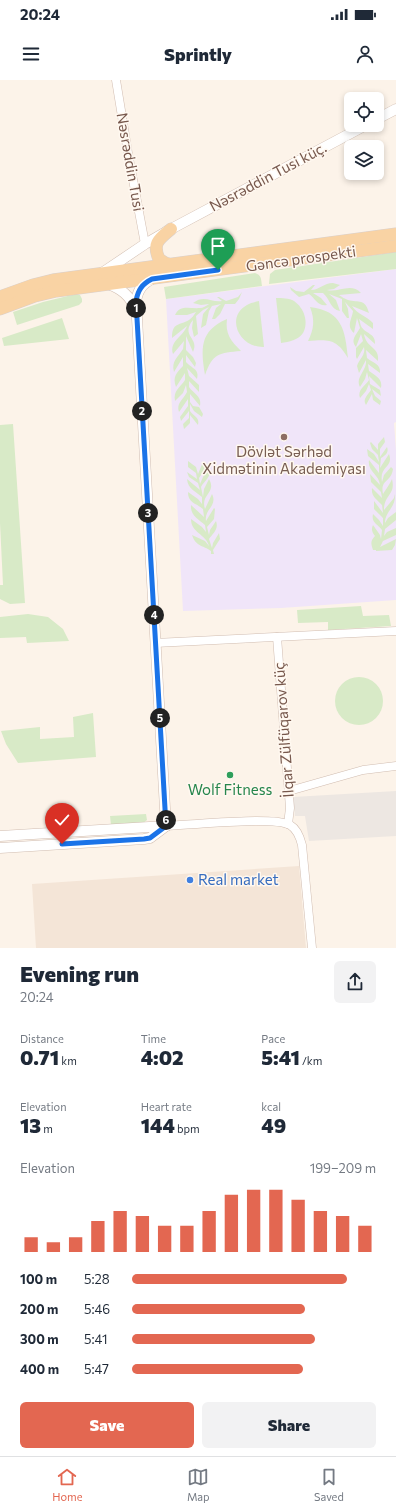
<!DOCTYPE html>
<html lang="en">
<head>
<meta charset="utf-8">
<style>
	body { margin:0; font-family:Commissioner,sans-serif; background:#f2f2f3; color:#1f2937; height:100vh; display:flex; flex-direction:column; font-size:15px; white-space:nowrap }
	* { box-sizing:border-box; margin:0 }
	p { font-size:13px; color:#747a83 }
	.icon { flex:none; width:22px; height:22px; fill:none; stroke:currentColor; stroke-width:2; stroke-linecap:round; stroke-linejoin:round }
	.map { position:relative; height:868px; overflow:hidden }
	.panel { display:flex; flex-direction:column; background:#fff; flex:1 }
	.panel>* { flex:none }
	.buttons { position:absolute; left:344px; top:12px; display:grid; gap:8px }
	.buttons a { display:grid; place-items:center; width:40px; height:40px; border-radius:6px; background:#fff; box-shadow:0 2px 6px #0003; font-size:20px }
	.pin { position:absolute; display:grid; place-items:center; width:34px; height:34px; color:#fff; margin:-41px -17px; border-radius:50% 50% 50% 0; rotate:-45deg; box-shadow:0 0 4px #0007 }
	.pin .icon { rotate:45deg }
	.km { position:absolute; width:20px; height:20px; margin:-10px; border-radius:50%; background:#222; color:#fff; font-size:11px; line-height:20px; text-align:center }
	.round { display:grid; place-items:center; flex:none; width:42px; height:42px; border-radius:6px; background:#f2f2f3 }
	.overview { display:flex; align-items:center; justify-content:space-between; height:68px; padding:0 20px }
	h1 { font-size:22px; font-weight:800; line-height:30px }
	.metrics { display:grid; grid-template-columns:repeat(3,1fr); gap:6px; height:68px; padding:4px 20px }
	.metrics div { display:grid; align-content:center }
	.metrics b { font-size:20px; font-weight:800 }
	.metrics small { font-size:11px; font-weight:400 }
	.metrics p { font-size:11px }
	.chart { height:112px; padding:8px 20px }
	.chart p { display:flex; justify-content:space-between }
	.chart svg { width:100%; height:72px; margin-top:4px; stroke:#e36751; stroke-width:6 }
	.button { display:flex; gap:8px; margin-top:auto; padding:8px 20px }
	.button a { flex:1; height:46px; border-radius:6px; background:#e36751; color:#fff; font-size:16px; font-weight:800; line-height:46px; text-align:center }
	.button a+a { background:#f2f2f3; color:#1f2937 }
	ul { padding:0 20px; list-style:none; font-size:13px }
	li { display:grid; grid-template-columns:64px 48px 1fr; align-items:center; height:30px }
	li i { height:10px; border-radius:5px; background:#e36751 }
	.status { display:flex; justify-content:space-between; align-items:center; height:28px; padding:0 20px; background:#fff; direction:ltr }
	.status svg { height:11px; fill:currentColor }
	header { display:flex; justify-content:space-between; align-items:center; height:52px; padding:0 20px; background:#fff; font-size:18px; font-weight:800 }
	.tab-bar { display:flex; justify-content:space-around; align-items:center; height:56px; border-top:1px solid #e0e1e3; background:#fff; font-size:11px; color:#747a83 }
	.tab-bar a { display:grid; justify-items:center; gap:2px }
	.tab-bar .selected { color:#e36751 }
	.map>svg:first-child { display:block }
	.residential { fill:#f4e5d7 }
	.industrial { fill:#ede7e2 }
	.education { fill:#f0e5f9 }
	.green { fill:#d8eac7 }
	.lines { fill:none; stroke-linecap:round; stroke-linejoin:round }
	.minor-casing { stroke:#d1bdb1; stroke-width:9 }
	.tertiary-casing { stroke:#d1bdb1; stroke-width:11 }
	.primary-casing { stroke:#d9d0cd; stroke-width:13 }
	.minor { stroke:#fff; stroke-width:8 }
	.tertiary { stroke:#fff; stroke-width:10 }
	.primary { stroke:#f9d3a4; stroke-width:12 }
	.route-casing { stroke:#fff; stroke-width:8 }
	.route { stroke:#1a73e8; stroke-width:5 }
	.education-dot { fill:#8d6e63; stroke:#fff8f0; stroke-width:1.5 }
	.leisure-dot { fill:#2e9e5b; stroke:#fff8f0; stroke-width:1.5 }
	.shop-dot { fill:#3f7fe0; stroke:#fff8f0; stroke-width:1.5 }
	.labels { text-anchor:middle; stroke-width:3; stroke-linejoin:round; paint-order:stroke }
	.street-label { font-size:15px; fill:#77584d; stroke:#fff8f0 }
	.education-label { font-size:15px; fill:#785e54; stroke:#fff8f0 }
	.leisure-label { font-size:15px; fill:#27864d; stroke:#fff8f0 }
	.shop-label { font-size:15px; fill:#366cbe; stroke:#fff8f0; text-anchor:start }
</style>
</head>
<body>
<div class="status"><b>20:24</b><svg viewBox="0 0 49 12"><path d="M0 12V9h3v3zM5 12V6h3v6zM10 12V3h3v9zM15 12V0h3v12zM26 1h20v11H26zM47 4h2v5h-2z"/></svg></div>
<header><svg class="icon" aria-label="menu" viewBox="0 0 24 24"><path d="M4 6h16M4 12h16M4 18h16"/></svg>Sprintly<svg class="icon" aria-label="person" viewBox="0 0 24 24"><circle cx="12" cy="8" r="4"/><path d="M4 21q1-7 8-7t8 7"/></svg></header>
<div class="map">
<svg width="396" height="868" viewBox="0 0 396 868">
	<rect width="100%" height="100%" fill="#fcf3e9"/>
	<path class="residential" d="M 299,786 L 306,868 L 36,868 L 32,804 Z"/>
	<path class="industrial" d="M 396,711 L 396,756 L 309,761 L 305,736 L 295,736 L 293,717 Z"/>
	<path class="education" d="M 396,189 L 396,342 L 394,343 L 396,371 L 396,520 L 281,528 L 183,531 L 166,219 Z"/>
	<g class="green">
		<path d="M 396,172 L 396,189 L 269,204 L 270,194 L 275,190 Z"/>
		<path d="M 255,193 C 262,195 261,200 262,206 L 166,219 L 164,207 Z"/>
		<path d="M 333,203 L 340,205 L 334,209 L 327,210 C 338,213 351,202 361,213 L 339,215 C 342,217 345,219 348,220 C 359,223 365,218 369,233 L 352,226 C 358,235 367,236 373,243 L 373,249 L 359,239 C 360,241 360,244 361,246 C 365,254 376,253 375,264 L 364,254 C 366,268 380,267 378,281 L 366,270 L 367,278 C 373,283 381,284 380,293 L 368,284 L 369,291 C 376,296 383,299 381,308 L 369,296 L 370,304 L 380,310 L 381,316 L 372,309 L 375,316 L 381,321 L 380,325 L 373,320 L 372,314 L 366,325 C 362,319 368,315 371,310 L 369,304 L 366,311 L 360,318 C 357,310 365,306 369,300 L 367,292 L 365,299 L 360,307 C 355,297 367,291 366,280 L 359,293 L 357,286 C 359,279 366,275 364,267 L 357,279 L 356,277 L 356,268 L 363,261 L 361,254 L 356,267 C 350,260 356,255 360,248 L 357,238 L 354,253 C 346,246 352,239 353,231 L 345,222 L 348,229 L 349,238 L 347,238 L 342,231 L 342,219 L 329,214 L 336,220 L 340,231 C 330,229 330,219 323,213 L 313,213 L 321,218 L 327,225 C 318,227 315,218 309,214 L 299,217 L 291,210 L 290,207 L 296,211 L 304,212 L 313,205 L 315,205 L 311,210 C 319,210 324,203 333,203 Z"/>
		<path d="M 242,212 L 239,219 L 235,224 L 225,224 L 220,234 L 215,239 L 212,239 L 216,228 L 221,224 L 212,226 L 209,231 L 206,245 L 201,248 L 203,234 L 209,227 L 203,230 L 196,236 L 198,254 L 194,257 L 192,248 L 193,240 C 180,256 200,258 193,272 L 186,256 L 186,270 L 193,277 L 196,283 L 195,287 L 186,275 L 186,282 C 191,288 200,289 197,299 L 187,288 L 189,296 L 199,305 L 199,312 L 189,301 L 189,307 C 194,314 202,316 200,326 L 190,314 L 190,322 L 193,326 L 199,327 L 203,334 L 202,337 L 194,331 L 190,324 L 190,331 C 194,337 200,337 198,345 L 190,335 L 190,343 L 184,349 L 183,344 L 189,338 L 189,331 L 181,341 L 180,337 L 188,326 L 188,319 L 179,332 C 176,323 183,320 187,312 L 186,305 L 183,313 L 175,321 C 173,310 180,308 185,300 L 185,293 L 176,307 C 172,297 177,292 183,286 L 183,277 L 174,292 C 171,281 178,277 183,269 L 184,261 L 173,274 C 169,261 183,257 187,246 L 172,258 C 172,242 179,246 189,240 C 192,238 194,235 196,232 L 187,235 L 175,235 C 180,224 190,229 200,228 C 203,228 206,226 209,224 L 201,225 L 193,223 C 204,214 212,223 222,221 L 217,217 L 219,217 L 226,221 L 238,217 Z"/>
		<path d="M 76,214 L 80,215 L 82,219 L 82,222 L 79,225 L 17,245 L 13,232 L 43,222 Z"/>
		<path d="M 276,218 C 282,218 289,218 294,221 C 304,228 309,242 303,253 C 298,260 289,262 281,263 Z"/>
		<path d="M 259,221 L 264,267 C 239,268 225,237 247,225 C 250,223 255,222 259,221 Z"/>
		<path d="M 310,227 C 343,231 345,251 348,278 C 337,259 329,259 308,261 C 314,249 315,240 310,227 Z"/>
		<path d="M 62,238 L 69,259 L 4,266 L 2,258 Z"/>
		<path d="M 227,239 C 225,254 231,261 241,271 C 219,273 213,273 205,295 C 201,269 199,251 227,239 Z"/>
		<path d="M 13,344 L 25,523 L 10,524 L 0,519 L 0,505 L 3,505 L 0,443 L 0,345 Z"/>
		<path d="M 384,357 L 385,362 L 380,369 L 380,377 L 387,367 C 389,372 386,375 381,378 L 380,388 L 389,374 C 394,388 379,385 382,402 L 384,395 L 391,387 L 393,389 C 391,403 380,399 383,414 C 386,409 390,404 392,399 C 396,415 384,414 384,430 L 394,418 L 395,414 C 396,428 385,431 385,443 L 388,438 L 396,432 L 396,440 L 385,449 L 384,456 L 387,452 L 396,448 L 396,455 L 383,461 L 380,467 L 396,459 L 395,465 L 392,470 L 376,471 L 376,470 L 373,470 C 371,464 370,461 375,456 C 372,452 371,449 373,445 L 380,455 L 381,459 L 382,450 C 378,444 371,443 373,434 L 379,440 L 383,446 L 383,438 L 374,429 L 374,421 L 383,433 L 382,425 C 377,419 371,417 372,408 L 382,418 L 381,412 L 371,402 L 370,394 L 380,405 C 379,394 367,391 369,380 L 379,393 L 379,385 L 368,376 L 367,369 L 374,374 L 379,382 L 378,375 L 372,369 L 370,363 L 371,362 L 378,370 L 378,364 Z"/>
		<path d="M 188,381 L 196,387 L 198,394 L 203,382 L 205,389 L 199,398 L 200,404 L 203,397 L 209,388 C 212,397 205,400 201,407 L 203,417 L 204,409 L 209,399 C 217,413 200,414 205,429 L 212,414 C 218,426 204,429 206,441 L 214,428 L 215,429 L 214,439 L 207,447 L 209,455 L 210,450 L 216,441 C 219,449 213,453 209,459 L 212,468 L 213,463 L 219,453 L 220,459 L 213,470 L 214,474 L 211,474 L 211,471 C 203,465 196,467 192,455 L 205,461 L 209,466 C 206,454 191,453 191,439 L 202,447 L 206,452 L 205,445 C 198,439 190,435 191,425 L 204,437 L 203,429 C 196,423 188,423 188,412 L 198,419 L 202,424 L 202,417 C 195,411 188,409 187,399 L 200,410 L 198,403 L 189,397 L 187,392 L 197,399 L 196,393 L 188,387 Z"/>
		<path d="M 361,526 L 363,536 L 389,535 L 391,546 L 328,550 L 328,542 L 298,543 L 297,530 Z"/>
		<path d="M 28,534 L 48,537 L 63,549 L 69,561 L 27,563 L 26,557 L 0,558 L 0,537 Z"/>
		<circle cx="359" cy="621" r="24"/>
		<path d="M 93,633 L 96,677 L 18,683 L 6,664 L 1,651 L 40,647 L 40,659 L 74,657 L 73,637 Z"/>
		<path d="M 146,734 L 147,740 L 143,743 L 111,745 L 110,736 Z"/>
	</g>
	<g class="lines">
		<g class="minor-casing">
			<g id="minor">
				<path d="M 116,0 L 128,73 L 145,164"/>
				<path d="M 277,557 L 290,728 L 288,744"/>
				<path d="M 155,563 L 396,551"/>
				<path d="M 289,711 L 363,690 L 396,686"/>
				<path d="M 166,746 C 189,745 273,736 290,745 C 297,749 300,757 302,765 L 312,868"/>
			</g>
		</g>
		<g class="tertiary-casing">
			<g id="tertiary">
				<path d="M 377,39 L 396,29"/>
				<path d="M 102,193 L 145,164 L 171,149 L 366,45"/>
				<path d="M 152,199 C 142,204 138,210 136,221 L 166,746"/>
				<path d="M 108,204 C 122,209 130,216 136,230"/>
				<path d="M 0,756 L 166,746"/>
				<path d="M 0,768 L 144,759 L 150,758 L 166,746"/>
			</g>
		</g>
		<g class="primary-casing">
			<g id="primary">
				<path d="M 171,149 C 159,159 152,163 159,179 L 165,183 L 171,185"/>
				<path d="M 0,217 L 33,205 L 53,200 L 396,154"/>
				<path d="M 0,229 L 35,216 L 56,211 L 396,166"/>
			</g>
		</g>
		<use href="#minor" class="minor"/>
		<use href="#tertiary" class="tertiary"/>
		<use href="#primary" class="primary"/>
	</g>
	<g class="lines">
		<g class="route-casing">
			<path id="route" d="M 62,764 L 144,759 L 150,758 L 166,746 L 136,221 C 138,210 142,204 152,199 L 218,190"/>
		</g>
		<use href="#route" class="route"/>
	</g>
	<circle class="education-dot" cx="284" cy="357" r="4"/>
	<circle class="leisure-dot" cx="230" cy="695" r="4"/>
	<circle class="shop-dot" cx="190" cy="800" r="4"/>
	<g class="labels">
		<g class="street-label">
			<text transform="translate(130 82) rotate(80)" y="5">Nəsrəddin Tusi</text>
			<text transform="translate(268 97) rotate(-28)" y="5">Nəsrəddin Tusi küç.</text>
			<text transform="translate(301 179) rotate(-8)" y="5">Gəncə prospekti</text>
			<text transform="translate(284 650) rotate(-94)" y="5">İlqar Zülfüqarov küç</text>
		</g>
		<g class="education-label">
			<text x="284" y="377">Dövlət Sərhəd<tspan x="284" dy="17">Xidmətinin Akademiyası</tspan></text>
		</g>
		<g class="leisure-label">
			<text x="230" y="715">Wolf Fitness</text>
		</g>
		<g class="shop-label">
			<text x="198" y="805">Real market</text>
		</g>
	</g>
</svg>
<div class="buttons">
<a><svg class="icon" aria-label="locate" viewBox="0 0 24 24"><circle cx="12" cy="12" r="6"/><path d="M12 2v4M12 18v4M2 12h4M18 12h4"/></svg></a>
<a><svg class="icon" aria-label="layers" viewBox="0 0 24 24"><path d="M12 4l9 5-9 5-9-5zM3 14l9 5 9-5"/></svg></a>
</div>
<div class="pin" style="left:218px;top:190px;background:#1e9e55"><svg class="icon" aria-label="arrive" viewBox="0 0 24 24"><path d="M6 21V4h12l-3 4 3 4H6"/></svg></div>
<div class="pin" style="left:62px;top:764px;background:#d93025"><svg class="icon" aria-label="check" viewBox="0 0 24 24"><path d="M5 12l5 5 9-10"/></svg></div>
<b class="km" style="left:136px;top:228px">1</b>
<b class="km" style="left:142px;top:331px">2</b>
<b class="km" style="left:148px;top:433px">3</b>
<b class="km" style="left:154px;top:535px">4</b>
<b class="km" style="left:160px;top:638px">5</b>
<b class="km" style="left:166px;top:740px">6</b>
</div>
<section class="panel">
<div class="overview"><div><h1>Evening run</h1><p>20:24</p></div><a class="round"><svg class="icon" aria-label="share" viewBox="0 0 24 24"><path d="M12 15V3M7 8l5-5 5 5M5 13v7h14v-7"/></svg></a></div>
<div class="metrics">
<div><p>Distance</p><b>0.71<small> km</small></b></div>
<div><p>Time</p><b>4:02</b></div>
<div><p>Pace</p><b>5:41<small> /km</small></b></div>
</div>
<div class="metrics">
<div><p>Elevation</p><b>13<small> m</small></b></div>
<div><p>Heart rate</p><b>144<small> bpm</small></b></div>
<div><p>kcal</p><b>49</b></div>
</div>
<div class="chart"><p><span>Elevation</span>199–209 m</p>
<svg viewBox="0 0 160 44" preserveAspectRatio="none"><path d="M5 44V35M15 44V38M25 44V35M35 44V25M45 44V19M55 44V22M65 44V28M75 44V28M85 44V19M95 44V9M105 44V6M115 44V6M125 44V12M135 44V19M145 44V22M155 44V28"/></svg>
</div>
<ul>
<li><b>100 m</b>5:28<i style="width:88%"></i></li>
<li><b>200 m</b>5:46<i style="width:71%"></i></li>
<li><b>300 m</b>5:41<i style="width:75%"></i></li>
<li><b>400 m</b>5:47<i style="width:70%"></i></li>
</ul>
<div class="button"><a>Save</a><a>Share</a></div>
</section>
<nav class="tab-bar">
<a class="selected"><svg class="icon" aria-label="home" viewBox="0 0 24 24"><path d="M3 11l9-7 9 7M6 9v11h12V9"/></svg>Home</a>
<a><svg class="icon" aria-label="map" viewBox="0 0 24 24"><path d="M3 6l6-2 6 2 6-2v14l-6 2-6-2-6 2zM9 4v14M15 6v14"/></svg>Map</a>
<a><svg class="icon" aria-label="saved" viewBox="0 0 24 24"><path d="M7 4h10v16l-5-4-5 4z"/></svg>Saved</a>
</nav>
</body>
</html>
